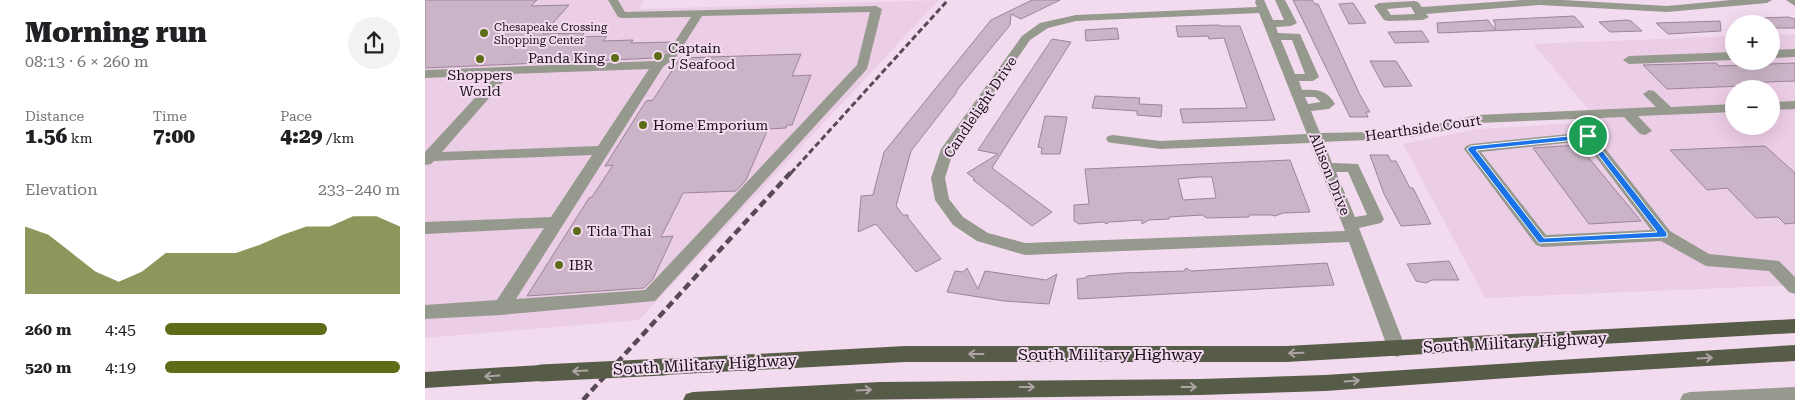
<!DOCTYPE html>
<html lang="en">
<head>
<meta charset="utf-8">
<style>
	body { margin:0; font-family:"Roboto Serif",serif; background:#f2f2f2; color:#202124; height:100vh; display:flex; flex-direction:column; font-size:19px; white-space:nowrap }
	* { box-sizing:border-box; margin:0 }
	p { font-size:16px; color:#757577 }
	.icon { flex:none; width:28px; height:28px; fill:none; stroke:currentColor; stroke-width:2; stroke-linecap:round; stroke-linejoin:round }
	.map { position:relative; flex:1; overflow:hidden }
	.side { display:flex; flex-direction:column; background:#fff; width:425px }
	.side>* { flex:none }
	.controls { position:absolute; left:1300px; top:15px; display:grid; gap:10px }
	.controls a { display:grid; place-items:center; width:55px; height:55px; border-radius:50%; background:#fff; box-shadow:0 5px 20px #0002; font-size:25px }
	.pin { position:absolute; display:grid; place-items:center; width:42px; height:42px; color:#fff; margin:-21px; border:2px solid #fff; border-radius:50%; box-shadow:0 1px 5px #0007 }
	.round { display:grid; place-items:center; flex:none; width:52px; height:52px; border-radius:26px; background:#f2f2f2 }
	.head { display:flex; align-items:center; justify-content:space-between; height:85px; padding:0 25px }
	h1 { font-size:28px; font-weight:800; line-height:38px }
	.metrics { display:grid; grid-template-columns:repeat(3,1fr); gap:8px; height:85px; padding:5px 25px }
	.metrics div { display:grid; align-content:center }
	.metrics b { font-size:21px; font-weight:800 }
	.metrics small { font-size:14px; font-weight:400 }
	.metrics p { font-size:14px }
	.chart { height:140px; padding:10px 25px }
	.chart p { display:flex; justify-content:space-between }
	.chart svg { width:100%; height:90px; margin-top:5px; fill:#5d6c16; opacity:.7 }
	ul { padding:0 25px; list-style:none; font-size:16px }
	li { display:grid; grid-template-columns:80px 60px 1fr; align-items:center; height:38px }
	li i { height:12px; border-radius:6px; background:#5d6c16 }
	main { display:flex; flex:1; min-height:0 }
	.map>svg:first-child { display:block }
	.built { fill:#eccde6; fill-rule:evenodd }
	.building { fill:#cbb4c7; stroke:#9b8597; fill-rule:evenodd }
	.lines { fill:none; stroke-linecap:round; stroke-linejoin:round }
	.minor { fill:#96998d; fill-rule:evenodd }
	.major { fill:#575c48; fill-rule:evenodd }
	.rail-far1 { stroke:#574a54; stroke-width:3; stroke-dasharray:6 3; stroke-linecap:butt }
	.rail { stroke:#574a54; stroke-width:4.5; stroke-dasharray:8 4.5; stroke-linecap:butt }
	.major-bridge { stroke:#575c48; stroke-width:17 }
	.oneway { stroke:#ada2a4 }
	.route { fill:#1a73e8; stroke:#fff; fill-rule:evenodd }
	.poi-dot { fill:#5d6c16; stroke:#f3dbef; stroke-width:2 }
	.labels { text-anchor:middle; stroke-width:4; stroke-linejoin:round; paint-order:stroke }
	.far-poi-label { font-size:11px; fill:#181016; stroke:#f3dbef; text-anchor:start }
	.poi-label { font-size:14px; fill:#181016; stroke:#f3dbef; text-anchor:start }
	.street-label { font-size:14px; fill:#181016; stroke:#f3dbef }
	.near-street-label { font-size:16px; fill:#181016; stroke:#f3dbef }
</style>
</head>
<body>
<main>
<section class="side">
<div class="head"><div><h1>Morning run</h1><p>08:13 · 6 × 260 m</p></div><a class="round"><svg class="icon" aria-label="share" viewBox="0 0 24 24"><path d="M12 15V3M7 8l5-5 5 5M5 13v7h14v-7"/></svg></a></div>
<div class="metrics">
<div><p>Distance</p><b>1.56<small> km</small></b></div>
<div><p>Time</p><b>7:00</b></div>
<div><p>Pace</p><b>4:29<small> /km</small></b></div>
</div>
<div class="chart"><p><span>Elevation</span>233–240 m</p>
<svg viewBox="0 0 160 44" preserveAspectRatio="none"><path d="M0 44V11L10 15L20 24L30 33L40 38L50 33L60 24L70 24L80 24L90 24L100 20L110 15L120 11L130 11L140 6L150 6L160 11V44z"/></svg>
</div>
<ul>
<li><b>260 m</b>4:45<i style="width:69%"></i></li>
<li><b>520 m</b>4:19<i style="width:100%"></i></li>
</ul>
</section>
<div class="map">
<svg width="1370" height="400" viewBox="0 0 1370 400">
	<rect width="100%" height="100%" fill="#f3dbef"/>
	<g class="built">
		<path d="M 0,0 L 218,0 L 215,9 L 514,0 L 214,320 L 0,338 Z"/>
		<path d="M 1370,34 L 1370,285 L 1060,298 L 978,144 L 1052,129 L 1174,122 L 1108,44 L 1309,36 L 1309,61 L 1346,61 L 1346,35 ZM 1309,89 L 1346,89 L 1346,126 L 1309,126 Z"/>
	</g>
	<g class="building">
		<path d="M 0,0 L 112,0 L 106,6 L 144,5 L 118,34 L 159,33 L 156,37 L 182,36 L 178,41 L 208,40 L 206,43 L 248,42 L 242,51 L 231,58 L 0,68 Z"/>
		<path d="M 607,0 L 635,0 L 596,19 L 586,14 L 585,25 L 532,90 L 531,93 L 486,151 L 471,206 L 478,215 L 483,215 L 483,218 L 516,259 L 491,272 L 451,224 L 433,232 L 436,196 L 448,195 L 459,152 L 566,20 Z"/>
		<path d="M 868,0 L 887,0 L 890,4 L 893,4 L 935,95 L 945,112 L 941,112 L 943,117 L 925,117 Z"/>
		<path d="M 928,3 L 941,23 L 924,24 L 914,4 Z"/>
		<path d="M 1149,16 L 1159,27 L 1013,33 L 1012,23 L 1063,20 L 1070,30 L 1070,23 L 1068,20 Z"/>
		<path d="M 1363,17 L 1370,19 L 1370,28 L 1351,28 L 1336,18 Z"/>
		<path d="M 1201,20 L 1206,21 L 1217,31 L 1185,32 L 1174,22 Z"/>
		<path d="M 1295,21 L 1296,31 L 1243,34 L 1231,23 Z"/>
		<path d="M 794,25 L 795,26 L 815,26 L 850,120 L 758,123 L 755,109 L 822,108 L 799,38 L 784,39 L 783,36 L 753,37 L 751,26 Z"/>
		<path d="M 692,28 L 694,39 L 661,41 L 660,30 Z"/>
		<path d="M 997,31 L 1004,42 L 970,43 L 963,32 Z"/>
		<path d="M 627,39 L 646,42 L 567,168 L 627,212 L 607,226 L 548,180 L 550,179 L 542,173 L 573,154 L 553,150 Z"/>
		<path d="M 376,54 L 367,76 L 386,75 L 367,125 L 362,125 L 361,128 L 343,129 L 321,180 L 311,191 L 258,193 L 236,237 L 248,236 L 228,279 L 219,288 L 102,296 L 164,198 L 167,197 L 188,165 L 180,166 L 221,101 L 228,100 L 255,58 Z"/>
		<path d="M 945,61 L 971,61 L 987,86 L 959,87 Z"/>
		<path d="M 1291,63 L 1294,66 L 1370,63 L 1370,81 L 1314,83 L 1318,86 L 1242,89 L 1218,65 Z"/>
		<path d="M 670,96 L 715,98 L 714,104 L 737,105 L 736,117 L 712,115 L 712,111 L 667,108 Z"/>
		<path d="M 620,116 L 642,117 L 635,154 L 616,154 L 617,148 L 613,147 Z"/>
		<path d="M 1153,145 L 1216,221 L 1164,224 L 1108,148 Z"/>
		<path d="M 1340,146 L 1370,173 L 1370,223 L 1360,224 L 1353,217 L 1331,218 L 1302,188 L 1282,190 L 1245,150 Z"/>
		<path d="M 945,155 L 963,155 L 966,161 L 971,161 L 985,188 L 988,188 L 1006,224 L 976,226 L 959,194 Z"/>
		<path d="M 865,160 L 885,212 L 858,213 L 850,216 L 846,215 L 825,215 L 824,217 L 782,218 L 777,215 L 744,217 L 744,219 L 724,220 L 717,224 L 717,220 L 684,222 L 682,224 L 678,222 L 654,224 L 649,221 L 649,205 L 664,204 L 660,169 ZM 775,177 L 787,177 L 791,198 L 758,200 L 753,179 Z"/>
		<path d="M 1024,261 L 1034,280 L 1007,280 L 1001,283 L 991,281 L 982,264 Z"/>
		<path d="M 902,263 L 909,285 L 653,299 L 652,279 L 660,278 L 662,276 L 697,273 L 759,271 L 761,268 L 766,271 Z"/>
		<path d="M 542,268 L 553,289 L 560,271 L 621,280 L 632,274 L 624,304 L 579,301 L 522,292 L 530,271 L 538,272 Z"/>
	</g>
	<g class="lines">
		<g class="minor">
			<path d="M 183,0 L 193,0 L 200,12 L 451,6 L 457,9 L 442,69 L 230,301 L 76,315 L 0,319 L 0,305 L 72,300 L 119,228 L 0,234 L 0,222 L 126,217 L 167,155 L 9,161 L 6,164 L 0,165 L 0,152 L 71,75 L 0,78 L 0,70 L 230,61 L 243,52 L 266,17 L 197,18 L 193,17 ZM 445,12 L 432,65 L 220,290 L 91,299 L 238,67 L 251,57 L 277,16 ZM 224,69 L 173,146 L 17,152 L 85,74 Z"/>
			<path d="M 831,0 L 839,0 L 848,20 L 859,20 L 850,0 L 860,0 L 872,23 L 866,26 L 851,27 L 853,33 L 875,34 L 894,77 L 888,81 L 874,81 L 877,90 C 892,89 902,90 910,104 L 904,109 L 886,111 L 895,133 C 931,132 969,133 1004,126 C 1020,122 1036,118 1053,115 L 1231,107 L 1218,94 L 1224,90 L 1229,91 L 1246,107 L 1309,104 L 1309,112 L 1213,116 L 1227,131 L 1220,135 L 1215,134 L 1199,117 L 1053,123 C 1036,126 1020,131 1004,134 C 969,140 934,140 899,142 L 907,163 L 933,164 L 959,219 L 956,223 L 934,228 L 981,349 L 978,354 L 972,357 L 966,354 L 963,349 L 924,242 L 600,255 L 552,241 L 528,225 L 510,200 L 506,178 L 516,149 L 597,36 L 615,23 L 651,15 L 832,7 L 830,2 ZM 834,13 L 882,134 L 735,141 L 688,135 L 683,136 L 681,139 L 683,142 L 688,143 L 735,149 L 885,143 L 920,231 L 600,243 L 563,233 L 538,217 L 524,199 L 520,178 L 528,152 L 605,40 L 623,28 L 651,21 ZM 856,40 L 867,40 L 880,74 L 870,74 ZM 880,97 L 890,97 L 896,102 L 883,104 ZM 911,172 L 923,172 L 942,215 L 930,217 Z"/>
			<path d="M 1098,0 L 1138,0 L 1242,6 L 1306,0 L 1347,0 L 1342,3 L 1242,12 L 1115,5 L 1001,14 L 1004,17 L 998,20 L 963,21 L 959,20 L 949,6 L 954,3 L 989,1 L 993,2 L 997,7 ZM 986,7 L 990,14 L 966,15 L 962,9 Z"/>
			<path d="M 1361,0 L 1370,0 L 1370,6 Z"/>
			<path d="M 1370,49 L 1370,57 L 1346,58 L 1346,50 Z"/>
			<path d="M 1309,52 L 1309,60 L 1204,64 L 1198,60 L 1204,56 Z"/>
			<path d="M 1370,101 L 1370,109 L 1346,110 L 1346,102 Z"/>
			<path d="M 1157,125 L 1162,126 L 1168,133 L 1245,231 L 1284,254 L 1354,261 L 1370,277 L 1370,294 L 1364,292 L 1344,271 L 1281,266 L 1236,241 L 1117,247 L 1111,245 L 1039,149 L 1041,146 L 1046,144 L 1153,133 L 1150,129 ZM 1159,141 L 1226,230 L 1121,235 L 1056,152 Z"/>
			<path d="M 1370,387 L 1370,400 L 1255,400 L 1258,394 L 1265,392 Z"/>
		</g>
		<g class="major">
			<path d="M 1370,319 L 1370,333 L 861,362 L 480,362 L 239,375 L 232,373 L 230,367 L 232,361 L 239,359 L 480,346 L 861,346 Z"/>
			<path d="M 1370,345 L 1370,361 L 1127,375 L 900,391 L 775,395 L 424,400 L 258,400 L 261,394 L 268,392 L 455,382 L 775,379 L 900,375 Z"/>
			<path d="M 116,365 L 123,367 L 125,373 L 123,379 L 116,381 L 0,388 L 0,372 Z"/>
		</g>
		<path class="rail-far1" d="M 366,173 L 523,0"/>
		<path class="rail" d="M 158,400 L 367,171"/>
		<path class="major-bridge" d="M 116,373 L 239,367"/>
	</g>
	<defs><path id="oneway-shaft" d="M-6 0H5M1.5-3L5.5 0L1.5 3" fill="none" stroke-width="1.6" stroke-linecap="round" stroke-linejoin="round" transform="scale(1.25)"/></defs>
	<g class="oneway">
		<use href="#oneway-shaft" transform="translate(871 353) rotate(178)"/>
		<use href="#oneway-shaft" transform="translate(551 354) rotate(180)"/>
		<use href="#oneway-shaft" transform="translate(1280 358) rotate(-3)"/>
		<use href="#oneway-shaft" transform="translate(155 371) rotate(177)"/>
		<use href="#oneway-shaft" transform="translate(67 376) rotate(176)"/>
		<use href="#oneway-shaft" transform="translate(927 381) rotate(-4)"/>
		<use href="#oneway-shaft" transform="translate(602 387)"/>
		<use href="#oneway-shaft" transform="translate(764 387)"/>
		<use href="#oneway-shaft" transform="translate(439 390) rotate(-3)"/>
	</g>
	<path class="route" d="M 1163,134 L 1165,135 L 1242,233 L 1242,237 L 1114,243 L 1042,149 L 1046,146 ZM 1161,139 L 1232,232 L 1119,238 L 1051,150 Z"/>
	<g class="poi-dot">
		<circle cx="59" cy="33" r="5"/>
		<circle cx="233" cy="56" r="5"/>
		<circle cx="190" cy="58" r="5"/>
		<circle cx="55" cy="59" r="5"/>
		<circle cx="218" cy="125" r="5"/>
		<circle cx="152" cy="231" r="5"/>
		<circle cx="134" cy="265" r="5"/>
	</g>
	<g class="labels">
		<g class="far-poi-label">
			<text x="69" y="31">Chesapeake Crossing<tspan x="69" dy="13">Shopping Center</tspan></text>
		</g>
		<g class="poi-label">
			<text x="243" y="53">Captain<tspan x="243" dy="16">J Seafood</tspan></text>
			<text x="180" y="63" text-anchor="end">Panda King</text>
			<text x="55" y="80" text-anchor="middle">Shoppers<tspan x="55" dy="16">World</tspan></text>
			<text x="228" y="130">Home Emporium</text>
			<text x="162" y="236">Tida Thai</text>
			<text x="144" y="270">IBR</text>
		</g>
		<g class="street-label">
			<text transform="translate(555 107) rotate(-56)" y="5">Candlelight Drive</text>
			<text transform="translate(998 128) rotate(-8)" y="5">Hearthside Court</text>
			<text transform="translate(905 174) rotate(68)" y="5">Allison Drive</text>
		</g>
		<g class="near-street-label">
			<text transform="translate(1090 342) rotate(-3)" y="6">South Military Highway</text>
			<text x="685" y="360">South Military Highway</text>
			<text transform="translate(280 364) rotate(-3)" y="6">South Military Highway</text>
		</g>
	</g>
</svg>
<div class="controls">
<a>+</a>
<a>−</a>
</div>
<div class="pin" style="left:1163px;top:136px;background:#1e9e55"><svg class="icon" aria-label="arrive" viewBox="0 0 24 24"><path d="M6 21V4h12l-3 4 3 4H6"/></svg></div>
</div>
</main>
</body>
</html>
